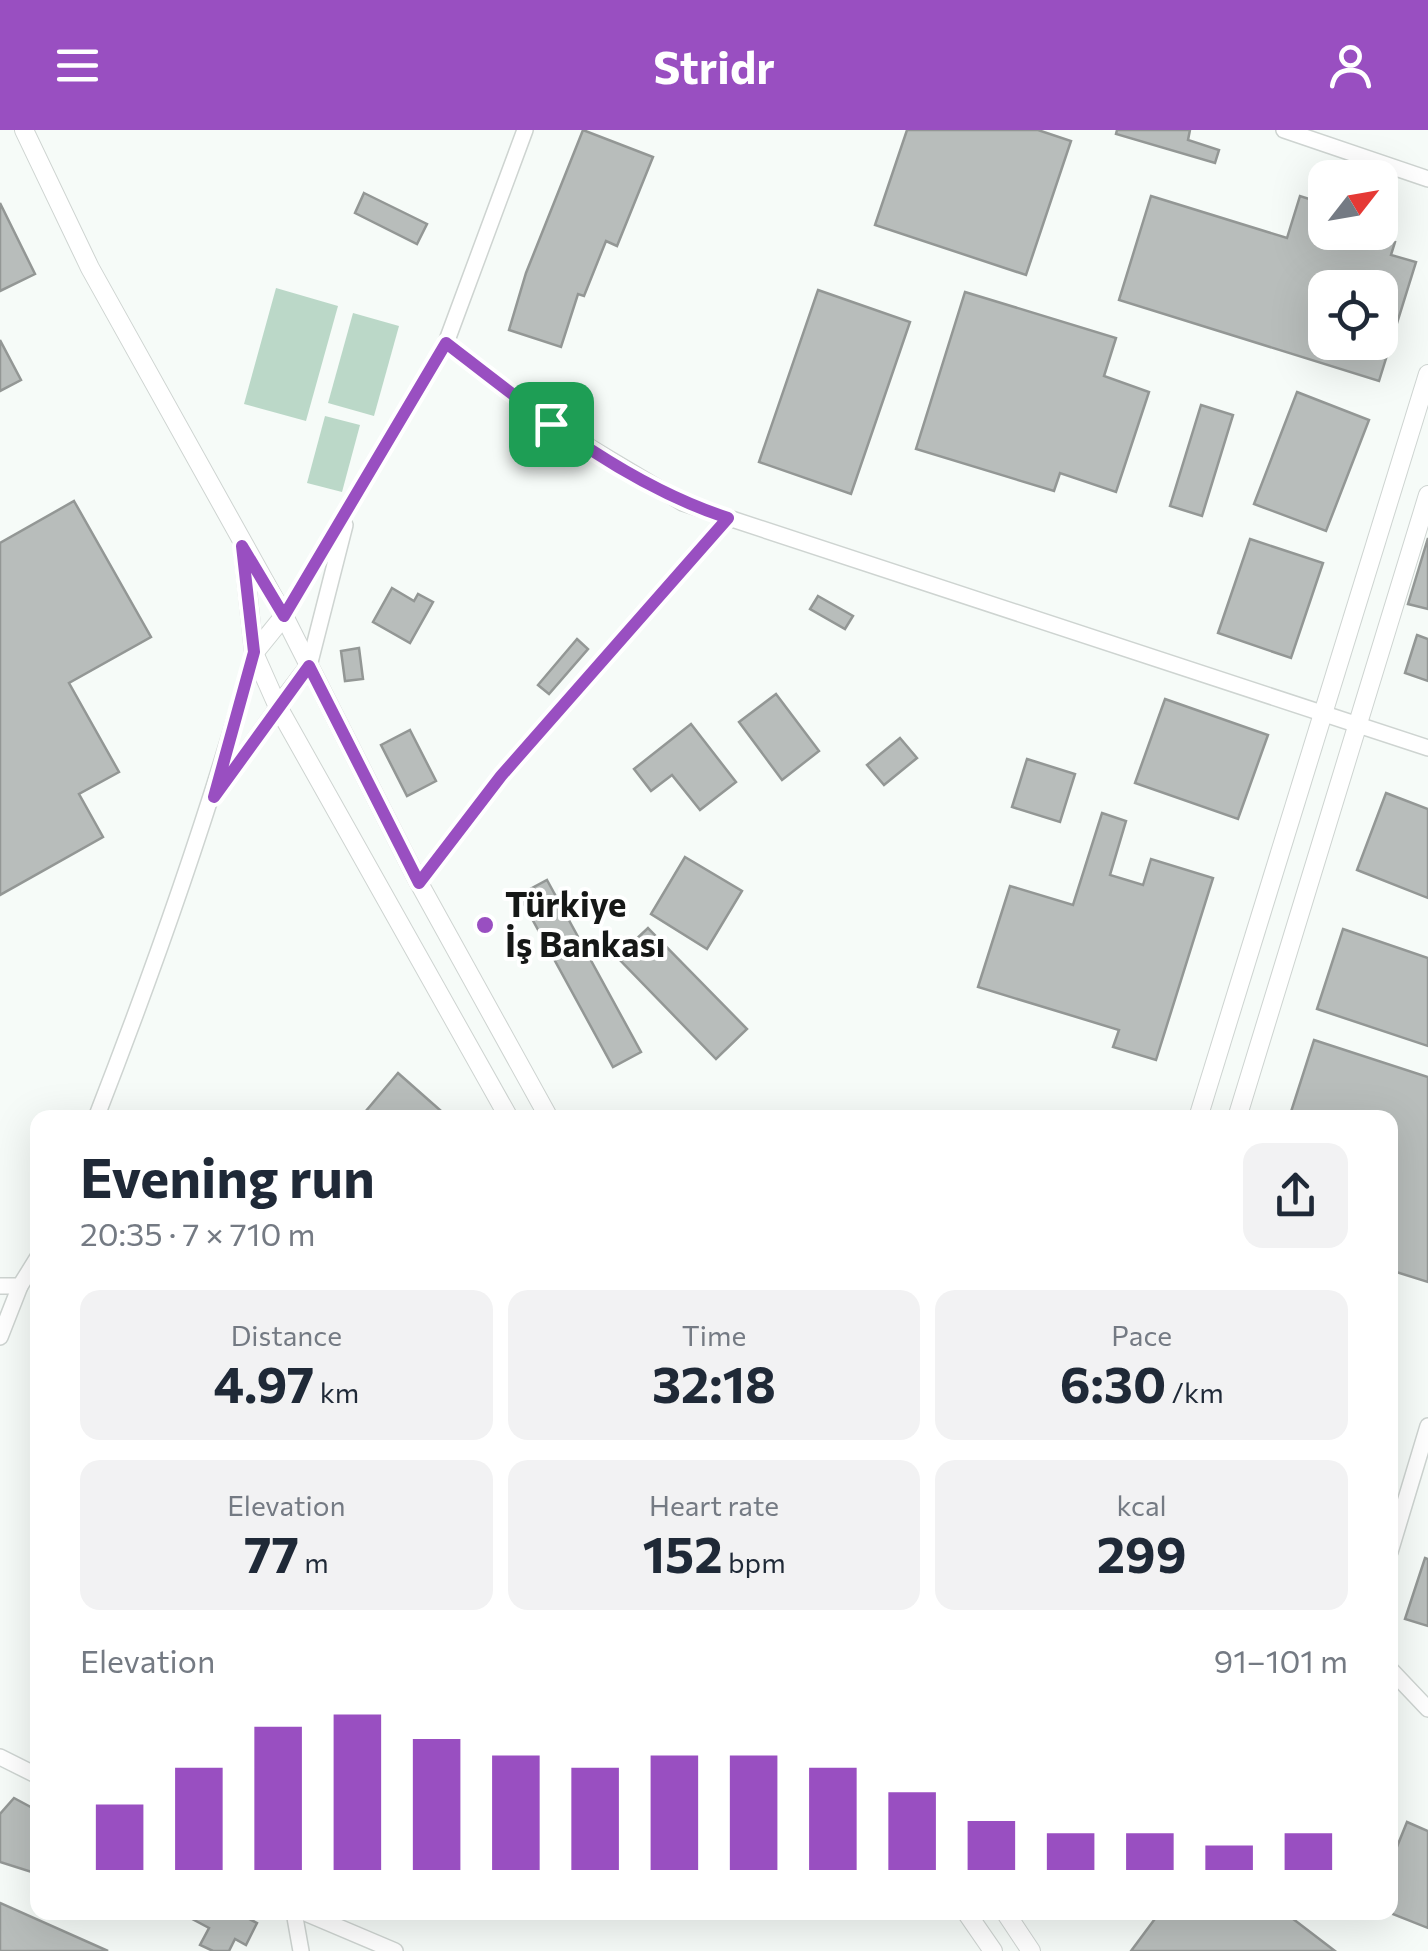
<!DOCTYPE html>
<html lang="en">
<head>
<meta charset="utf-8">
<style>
	body { margin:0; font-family:Commissioner,sans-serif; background:#f2f2f3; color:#1f2937; height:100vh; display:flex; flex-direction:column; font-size:38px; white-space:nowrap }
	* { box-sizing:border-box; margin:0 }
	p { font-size:32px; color:#747a83 }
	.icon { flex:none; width:55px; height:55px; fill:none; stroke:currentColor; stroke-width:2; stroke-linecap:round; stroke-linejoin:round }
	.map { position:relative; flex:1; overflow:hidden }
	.sheet { position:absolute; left:30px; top:980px; width:1368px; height:810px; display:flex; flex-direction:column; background:#fff; border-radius:20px; box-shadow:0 10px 40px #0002 }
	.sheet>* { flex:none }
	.needle { width:65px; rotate:59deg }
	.fabs { position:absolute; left:1308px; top:30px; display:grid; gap:20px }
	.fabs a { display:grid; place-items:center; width:90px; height:90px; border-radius:20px; background:#fff; box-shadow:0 10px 40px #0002; font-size:50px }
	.pin { position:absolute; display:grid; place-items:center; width:85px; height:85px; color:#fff; margin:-42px; border-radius:20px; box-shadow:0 5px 15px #0006 }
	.round { display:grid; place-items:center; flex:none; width:105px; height:105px; border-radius:20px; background:#f2f2f3 }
	.head { display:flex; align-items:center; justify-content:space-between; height:170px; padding:0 50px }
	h1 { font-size:55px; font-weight:700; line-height:75px }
	.stats { display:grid; grid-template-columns:repeat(3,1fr); gap:15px; height:170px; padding:10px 50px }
	.stats div { display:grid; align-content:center; border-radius:20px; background:#f2f2f3; text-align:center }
	.stats b { font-size:50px; font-weight:700 }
	.stats small { font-size:28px; font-weight:400 }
	.stats p { font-size:28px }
	.chart { height:280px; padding:20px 50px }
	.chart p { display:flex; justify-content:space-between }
	.chart svg { width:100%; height:180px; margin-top:10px; stroke:#994fc1; stroke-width:6 }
	header { display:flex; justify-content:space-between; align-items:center; height:130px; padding:0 50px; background:#994fc1; color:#fff; font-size:45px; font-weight:700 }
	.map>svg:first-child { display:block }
	.green { fill:#bbd8c8 }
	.building { fill:#b8bdbb; stroke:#939795; stroke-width:2.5; fill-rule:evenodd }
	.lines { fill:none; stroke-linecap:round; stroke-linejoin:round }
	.service-casing { stroke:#ced4d1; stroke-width:10 }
	.minor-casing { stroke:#ced4d1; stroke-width:18 }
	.tertiary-casing { stroke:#ced4d1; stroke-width:20 }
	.service { stroke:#fff; stroke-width:8 }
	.minor { stroke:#fff; stroke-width:15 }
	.tertiary { stroke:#fff; stroke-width:18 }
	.route-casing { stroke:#fff; stroke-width:20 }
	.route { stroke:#994fc1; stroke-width:12 }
	.poi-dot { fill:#994fc1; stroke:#fff; stroke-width:4 }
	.labels { text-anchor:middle; stroke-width:8; stroke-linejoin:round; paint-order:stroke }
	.poi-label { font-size:35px; font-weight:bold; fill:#161817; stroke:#fff; text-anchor:start }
</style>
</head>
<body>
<header><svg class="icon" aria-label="menu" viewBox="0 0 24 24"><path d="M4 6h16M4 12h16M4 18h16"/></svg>Stridr<svg class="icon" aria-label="person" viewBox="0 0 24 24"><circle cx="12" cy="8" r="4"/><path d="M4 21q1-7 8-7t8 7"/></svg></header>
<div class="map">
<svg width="1428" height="1821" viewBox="0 0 1428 1821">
	<rect width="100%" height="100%" fill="#f6fbf8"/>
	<g class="green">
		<path d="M 276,158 L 338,176 L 306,291 L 244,274 Z"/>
		<path d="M 353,183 L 399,196 L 374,286 L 328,273 Z"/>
		<path d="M 325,286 L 360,295 L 342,362 L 307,353 Z"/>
	</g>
	<g class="building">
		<path d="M 583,0 L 653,27 L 617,116 L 606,111 L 584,166 L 578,164 L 561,217 L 509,200 L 526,143 Z"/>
		<path d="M 907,0 L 1038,0 L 1071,11 L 1026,145 L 875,95 Z"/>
		<path d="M 1117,0 L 1190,0 L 1188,10 L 1219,20 L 1215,33 L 1116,4 Z"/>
		<path d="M 364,63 L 427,94 L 417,114 L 355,83 Z"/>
		<path d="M 1151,66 L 1287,108 L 1300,66 L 1325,74 L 1325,102 L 1365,102 L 1395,112 L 1391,125 L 1416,132 L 1379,251 L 1119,170 ZM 1325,158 L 1380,158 L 1380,212 L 1325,212 Z"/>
		<path d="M 0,73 L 35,144 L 0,161 Z"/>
		<path d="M 818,160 L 910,192 L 851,364 L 759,332 Z"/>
		<path d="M 965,162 L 1116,208 L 1104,246 L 1149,262 L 1116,362 L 1060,343 L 1054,361 L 916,319 Z"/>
		<path d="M 0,210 L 21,250 L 0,261 Z"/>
		<path d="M 1297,262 L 1369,290 L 1326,401 L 1254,374 Z"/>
		<path d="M 1201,275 L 1233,285 L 1202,386 L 1170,376 Z"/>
		<path d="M 74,371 L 151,507 L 69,553 L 119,642 L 79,664 L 103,707 L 0,765 L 0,413 Z"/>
		<path d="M 1428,408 L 1428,479 L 1408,474 Z"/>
		<path d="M 1250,409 L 1323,433 L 1291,528 L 1218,503 Z"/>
		<path d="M 392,458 L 414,471 L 418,464 L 433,472 L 410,513 L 373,492 Z"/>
		<path d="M 818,466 L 853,486 L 845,499 L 810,479 Z"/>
		<path d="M 1417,505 L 1428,509 L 1428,551 L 1405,543 Z"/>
		<path d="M 577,509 L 588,519 L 549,564 L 538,555 Z"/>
		<path d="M 359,518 L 363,549 L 345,551 L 341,521 Z"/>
		<path d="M 776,564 L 819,621 L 782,650 L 739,592 Z"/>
		<path d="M 1165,569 L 1268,605 L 1238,689 L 1135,653 Z"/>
		<path d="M 691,594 L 736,652 L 700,680 L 672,645 L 651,661 L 634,639 Z"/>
		<path d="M 410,600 L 436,651 L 407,666 L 381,615 Z"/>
		<path d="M 900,608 L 917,628 L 884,655 L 867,635 Z"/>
		<path d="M 1027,629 L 1075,644 L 1060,692 L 1012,677 Z"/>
		<path d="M 1386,663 L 1428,679 L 1428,768 L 1357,740 Z"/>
		<path d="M 1102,683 L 1126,691 L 1110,745 L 1143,755 L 1151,729 L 1213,748 L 1156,930 L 1113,917 L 1119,900 L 978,857 L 1010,756 L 1073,775 Z"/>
		<path d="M 685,727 L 742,761 L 707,819 L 651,784 Z"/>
		<path d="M 547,750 L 641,922 L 613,937 L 519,765 Z"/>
		<path d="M 648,798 L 747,899 L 716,929 L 617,827 Z"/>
		<path d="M 1343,799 L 1428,828 L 1428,916 L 1317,879 Z"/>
		<path d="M 1314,910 L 1428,947 L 1428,1152 L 1390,1140 L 1390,988 L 1289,988 Z"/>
		<path d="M 398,943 L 449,988 L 360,988 Z"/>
		<path d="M 1425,1428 L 1428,1429 L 1428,1496 L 1405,1489 Z"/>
		<path d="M 14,1668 L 38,1681 L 38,1744 L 0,1732 L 0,1684 Z"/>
		<path d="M 1407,1692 L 1428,1701 L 1428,1798 L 1390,1783 L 1390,1734 Z"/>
		<path d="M 0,1773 L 108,1821 L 0,1821 Z"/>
		<path d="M 179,1782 L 236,1782 L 257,1793 L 246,1815 L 235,1809 L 229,1821 L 213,1821 L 200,1815 L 209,1798 Z"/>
		<path d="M 1160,1782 L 1284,1782 L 1335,1821 L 1131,1821 Z"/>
	</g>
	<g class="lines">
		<g class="service-casing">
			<path id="service" d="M 421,751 L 501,646 L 728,388"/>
		</g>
		<g class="minor-casing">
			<g id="minor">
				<path d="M 1284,0 L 1428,49"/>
				<path d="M 446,213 L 551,294 L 683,373 L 1428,618"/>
				<path d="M 284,486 L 446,213 L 525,0"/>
				<path d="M 309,536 L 345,395"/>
				<path d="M 222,655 L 278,577"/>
				<path d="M 96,988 C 156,834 210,681 254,523"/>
				<path d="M 0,1156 L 20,1156 L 38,1127"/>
				<path d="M 0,1207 L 20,1156"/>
				<path d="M 1390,1422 L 1428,1296"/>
				<path d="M 1390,1539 L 1428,1579"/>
				<path d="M 0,1627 L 38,1646"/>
				<path d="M 294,1782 L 301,1821"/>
				<path d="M 303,1782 L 395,1821"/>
			</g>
		</g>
		<g class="tertiary-casing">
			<g id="tertiary">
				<path d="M 24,0 L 90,138 L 284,486 L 419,753 L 549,988"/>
				<path d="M 243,421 L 254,523 L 278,577 L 509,988"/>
				<path d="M 254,523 L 284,486"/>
				<path d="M 278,577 L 309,536"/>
				<path d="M 1198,988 L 1428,244"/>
				<path d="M 1237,988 L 1428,365"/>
				<path d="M 966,1782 L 993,1821"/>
				<path d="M 1005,1782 L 1031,1821"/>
			</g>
		</g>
		<use href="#service" class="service"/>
		<use href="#minor" class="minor"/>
		<use href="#tertiary" class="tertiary"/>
	</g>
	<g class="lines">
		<g class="route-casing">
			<path id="route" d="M 446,213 C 533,280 623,354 728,388 L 501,646 L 419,753 L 309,536 L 214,667 L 254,522 L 242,416 L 284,486 Z"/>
		</g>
		<use href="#route" class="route"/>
	</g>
	<circle class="poi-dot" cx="485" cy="795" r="10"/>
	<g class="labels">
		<g class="poi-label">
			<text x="505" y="787">Türkiye<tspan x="505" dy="40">İş Bankası</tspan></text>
		</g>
	</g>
</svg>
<div class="fabs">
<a><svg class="needle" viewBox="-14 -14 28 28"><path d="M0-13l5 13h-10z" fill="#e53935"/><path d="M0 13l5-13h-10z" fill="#747a83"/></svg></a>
<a><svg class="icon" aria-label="locate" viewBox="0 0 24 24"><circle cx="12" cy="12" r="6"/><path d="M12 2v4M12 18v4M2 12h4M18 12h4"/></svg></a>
</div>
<div class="pin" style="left:551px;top:294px;background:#1e9e55"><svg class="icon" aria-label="arrive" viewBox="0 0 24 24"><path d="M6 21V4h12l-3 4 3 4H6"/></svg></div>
<section class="sheet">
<div class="head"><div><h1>Evening run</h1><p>20:35 · 7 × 710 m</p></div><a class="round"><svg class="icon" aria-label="share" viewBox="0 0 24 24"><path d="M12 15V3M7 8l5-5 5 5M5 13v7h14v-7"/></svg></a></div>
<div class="stats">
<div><p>Distance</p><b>4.97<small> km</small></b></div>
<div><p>Time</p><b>32:18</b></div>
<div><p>Pace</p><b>6:30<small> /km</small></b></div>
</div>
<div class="stats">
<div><p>Elevation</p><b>77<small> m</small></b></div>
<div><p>Heart rate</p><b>152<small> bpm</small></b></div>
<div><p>kcal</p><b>299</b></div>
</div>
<div class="chart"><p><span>Elevation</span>91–101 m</p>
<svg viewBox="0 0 160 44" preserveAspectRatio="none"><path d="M5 44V28M15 44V19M25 44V9M35 44V6M45 44V12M55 44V16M65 44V19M75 44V16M85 44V16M95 44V19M105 44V25M115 44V32M125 44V35M135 44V35M145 44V38M155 44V35"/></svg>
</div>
</section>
</div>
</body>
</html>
